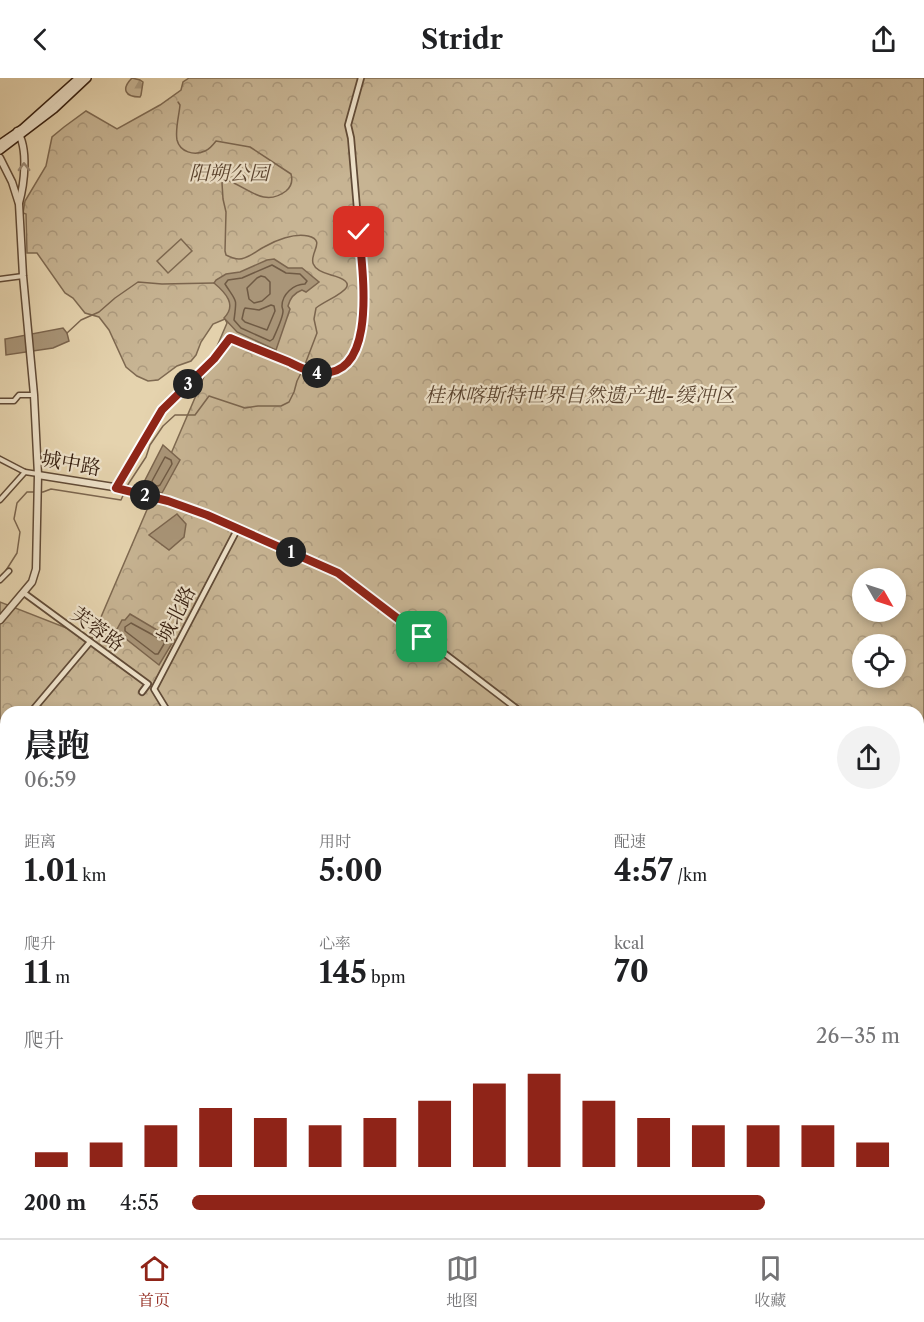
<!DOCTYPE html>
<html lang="zh">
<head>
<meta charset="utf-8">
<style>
	body { margin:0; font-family:"Libre Caslon Text","Noto Serif SC",serif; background:#f2f2f2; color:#202124; height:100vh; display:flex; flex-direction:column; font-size:22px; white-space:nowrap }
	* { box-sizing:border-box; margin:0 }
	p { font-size:20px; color:#757577 }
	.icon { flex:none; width:33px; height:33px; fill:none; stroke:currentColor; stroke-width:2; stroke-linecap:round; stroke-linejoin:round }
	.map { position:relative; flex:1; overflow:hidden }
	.details { position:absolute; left:0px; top:628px; width:924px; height:532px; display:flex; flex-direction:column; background:#fff; border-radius:18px 18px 0 0; box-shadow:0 3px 9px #0003 }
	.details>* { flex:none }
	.needle { width:39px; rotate:129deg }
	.controls { position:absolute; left:852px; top:490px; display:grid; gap:12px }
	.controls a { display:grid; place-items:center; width:54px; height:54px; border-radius:50%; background:#fff; box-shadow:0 3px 9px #0003; font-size:30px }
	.pin { position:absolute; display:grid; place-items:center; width:51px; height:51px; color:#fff; margin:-26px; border-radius:12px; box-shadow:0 3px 9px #0006 }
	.km { position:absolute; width:30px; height:30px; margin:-15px; border-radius:50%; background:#222; color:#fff; font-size:16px; line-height:30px; text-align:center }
	.round { display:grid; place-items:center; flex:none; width:63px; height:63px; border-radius:32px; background:#f2f2f2 }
	.summary { display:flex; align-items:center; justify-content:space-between; height:102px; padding:0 24px }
	h1 { font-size:33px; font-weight:700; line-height:45px }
	.metrics { display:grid; grid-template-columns:repeat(3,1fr); gap:9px; height:102px; padding:6px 24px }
	.metrics div { display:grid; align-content:center }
	.metrics b { font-size:30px; font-weight:700 }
	.metrics small { font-size:16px; font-weight:400 }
	.metrics p { font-size:16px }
	.chart { height:168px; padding:12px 24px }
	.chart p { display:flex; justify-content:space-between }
	.chart svg { width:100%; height:108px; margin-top:6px; stroke:#8f2418; stroke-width:6 }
	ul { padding:0 24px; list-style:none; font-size:20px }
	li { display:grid; grid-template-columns:96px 72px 1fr; align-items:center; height:45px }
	li i { height:15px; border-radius:8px; background:#8f2418 }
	header { display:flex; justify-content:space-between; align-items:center; height:78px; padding:0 24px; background:#fff; font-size:27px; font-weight:700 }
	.menu { display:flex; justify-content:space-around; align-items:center; height:84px; border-top:2px solid #e0e0e0; background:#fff; font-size:16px; color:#757577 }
	.menu a { display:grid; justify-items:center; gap:3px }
	.menu .on { color:#8f2418 }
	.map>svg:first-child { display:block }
	.forest { fill:url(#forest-firs); stroke:#7e6951; stroke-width:1.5 }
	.park { fill:url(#park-crowns); stroke:#7e6951; stroke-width:1.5; fill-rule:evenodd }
	.pitch { fill:#c7b493; stroke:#7e6951; stroke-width:1.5 }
	.water { fill:#a99578; stroke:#7b654e; stroke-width:1.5 }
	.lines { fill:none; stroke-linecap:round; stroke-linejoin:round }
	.shore { stroke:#6f5a44; stroke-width:1.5 }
	.stream { stroke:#7b654e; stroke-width:1.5 }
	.pedestrian-tunnel { stroke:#c2af8e; stroke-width:4; stroke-dasharray:4 2; stroke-linecap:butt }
	.pedestrian-casing { stroke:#614b37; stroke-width:7 }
	.minor-casing { stroke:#614b37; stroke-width:8 }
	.tertiary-casing { stroke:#614b37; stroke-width:9 }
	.secondary-casing { stroke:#351e0f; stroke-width:10 }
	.pedestrian { stroke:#eee2ca; stroke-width:4 }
	.minor { stroke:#eee2ca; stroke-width:4.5 }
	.tertiary { stroke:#eee2ca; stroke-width:6 }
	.secondary { stroke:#eee2ca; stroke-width:7 }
	.oneway { stroke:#9b8a76 }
	.route-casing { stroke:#fff; stroke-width:12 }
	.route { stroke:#8f2418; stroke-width:8 }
	.labels { text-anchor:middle; stroke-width:4.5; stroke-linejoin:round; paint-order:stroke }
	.park-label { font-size:20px; font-style:italic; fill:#5a4430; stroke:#eee2ca }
	.street-label { font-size:20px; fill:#351e0f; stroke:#eee2ca }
</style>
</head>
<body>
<header><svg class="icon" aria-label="back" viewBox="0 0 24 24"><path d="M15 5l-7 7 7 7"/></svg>Stridr<svg class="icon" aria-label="share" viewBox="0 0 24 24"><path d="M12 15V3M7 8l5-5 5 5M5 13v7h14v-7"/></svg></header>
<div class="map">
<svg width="924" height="1160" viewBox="0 0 924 1160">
	<defs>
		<pattern id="forest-firs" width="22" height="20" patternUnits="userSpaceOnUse" patternTransform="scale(1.5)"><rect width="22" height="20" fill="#c7b493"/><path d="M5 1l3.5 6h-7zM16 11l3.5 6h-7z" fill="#ac9a7e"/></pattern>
		<pattern id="park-crowns" width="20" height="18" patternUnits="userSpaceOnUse" patternTransform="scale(1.5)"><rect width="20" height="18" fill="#c7b493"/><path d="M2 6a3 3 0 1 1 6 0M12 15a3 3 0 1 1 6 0" fill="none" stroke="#ac9a7e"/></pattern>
	</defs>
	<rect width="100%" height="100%" fill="#e5d3ae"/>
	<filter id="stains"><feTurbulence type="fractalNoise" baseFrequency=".00333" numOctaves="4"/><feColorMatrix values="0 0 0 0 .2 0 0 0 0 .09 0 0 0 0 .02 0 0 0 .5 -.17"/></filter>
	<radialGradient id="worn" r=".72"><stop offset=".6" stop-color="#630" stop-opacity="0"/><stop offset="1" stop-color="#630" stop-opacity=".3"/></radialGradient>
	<path class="forest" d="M 132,0 L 140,2 L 143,4 L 141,17 L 140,19 C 125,19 121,11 132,0 Z"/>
	<path class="park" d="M 189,0 L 924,0 L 924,1160 L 0,1160 L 0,524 L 92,560 L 227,245 L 225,241 L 213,246 L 201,264 L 196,277 L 191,283 L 177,288 L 158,302 L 148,303 L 137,298 L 126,289 L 109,252 L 99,239 L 85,235 L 73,220 L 65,215 L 37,175 L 27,175 L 26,136 L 23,135 L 25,123 L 46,88 L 52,59 L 64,49 L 86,33 L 117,51 L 160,27 L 181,12 L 183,4 ZM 862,501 L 896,501 L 896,534 L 862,534 ZM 862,567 L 896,567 L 896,600 L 862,600 ZM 6,634 L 918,634 L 918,1155 L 6,1155 Z"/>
	<g class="pitch">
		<path d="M 181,161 L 192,173 L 168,195 L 157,183 Z"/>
		<path d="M 918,1133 L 924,1137 L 924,1160 L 881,1160 L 884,1155 L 918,1155 Z"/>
	</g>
	<g class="water">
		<path d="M 274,181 L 288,190 L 302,190 L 319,204 L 306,214 L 302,212 C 294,215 290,220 288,228 L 290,231 L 276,272 L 237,254 L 224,240 C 237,227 226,215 214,205 L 216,202 L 226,196 L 240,194 L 267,182 Z"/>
		<path d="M 63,250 L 67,255 L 69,263 L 53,270 L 6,277 L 5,261 Z"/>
		<path d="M 163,367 L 180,382 L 162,415 L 141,410 Z"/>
		<path d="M 177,436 L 186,446 L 184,459 L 169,472 L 149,457 Z"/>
		<path d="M 130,536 L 174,562 L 159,587 L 116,553 L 122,542 L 125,542 Z"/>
		<path d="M 0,807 L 6,814 L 6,1155 L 94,1155 L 96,1160 L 0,1160 Z"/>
		<path d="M 918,1055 L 924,1059 L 924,1100 L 918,1103 Z"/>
	</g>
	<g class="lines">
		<g class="shore">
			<path d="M 272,187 L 286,195 L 300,196 L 307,203 L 305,206 C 294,206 282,216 282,228 C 282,230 283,231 283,233 C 283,240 276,254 273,261 L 270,263 L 241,250 L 234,242 C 237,219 237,225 225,206 L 228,202 L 242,200 Z"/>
			<path d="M 261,198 L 265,199 L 270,204 L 270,216 L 262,223 L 254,225 L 249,221 L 247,210 L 257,200 Z"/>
			<path d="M 271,227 L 274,228 L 275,233 L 267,252 L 245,244 L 242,241 L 244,232 L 245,230 L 259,232 Z"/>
			<path d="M 165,379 L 171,382 L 172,386 L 160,407 L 158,408 L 153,407 L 152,403 Z"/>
			<path d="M 131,545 L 164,563 L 164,566 L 158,576 L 155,576 L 125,553 L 125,549 Z"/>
		</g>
		<g class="stream">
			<path d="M 178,24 L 180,27 C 179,38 175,51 177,62 C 180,74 194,78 205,73 C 210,71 213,67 216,63 L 250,69 L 291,96 C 293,103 292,108 286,113 C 264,130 247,109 227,102 L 222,105 L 223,121 L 226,134 L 225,173 L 226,177 C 230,179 234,181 239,181 C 248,181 256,173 264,169 C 276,162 294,155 308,158 C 334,164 290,186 331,197 C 370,207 328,220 316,230 L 314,241 L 317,255 L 304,289"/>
			<path d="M 67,255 L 81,242 L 99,234 L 115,220 L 138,204 L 162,206 L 214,205"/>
			<path d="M 127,408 L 146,379 L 150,367 L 163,348 L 175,337 L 195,337 L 209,318 L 245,330 L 258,328 L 281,328 L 289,324 L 294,314 L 297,303 L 302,293"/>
			<path d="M 39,414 L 43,414 L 51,411 L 121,422 L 125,413"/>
			<path d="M 3,497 L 17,475 L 20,454 L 14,441 L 17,425 L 27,414 L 34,414"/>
		</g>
		<path class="pedestrian-tunnel" d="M 112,1155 L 114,1160"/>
		<g class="pedestrian-casing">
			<g id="pedestrian">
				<path d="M 0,201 L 23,198"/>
				<path d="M 0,323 L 14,323 L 19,317 L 34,317"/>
				<path d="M 0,381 L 25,394 L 38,396"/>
				<path d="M 0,422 L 25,394"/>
				<path d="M 0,502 L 9,493"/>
			</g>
		</g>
		<g class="minor-casing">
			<g id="minor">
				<path d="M 116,410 L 162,332 L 214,281 L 230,260 L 309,293 L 316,295 L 333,294 L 348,285 L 353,279 L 355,274 L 361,251 L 364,229 L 364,213 L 351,60 L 348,47 L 361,0"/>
				<path d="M 23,516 L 24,515 L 148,606 L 142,614"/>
				<path d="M 368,517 L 521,634"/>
				<path d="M 31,634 L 90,564"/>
				<path d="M 168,634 L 154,611 L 238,450"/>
				<path d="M 0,668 L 6,662"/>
				<path d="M 0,757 L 6,766"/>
			</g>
		</g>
		<g class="tertiary-casing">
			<g id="tertiary">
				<path d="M 17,53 C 29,70 24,107 19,125"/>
				<path d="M 0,80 L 12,104 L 19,126 L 23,198 L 34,317 L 38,397 L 36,491 L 32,504 L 0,542"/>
				<path d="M 38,397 L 120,410 L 168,423 L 207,437 L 338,495 L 368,517"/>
			</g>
		</g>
		<g class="secondary-casing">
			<g id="secondary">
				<path d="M 0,66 L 22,51 L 79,0"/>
				<path d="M 0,72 L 54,31 L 87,0"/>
				<path d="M 918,747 L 924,749"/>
			</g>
		</g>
		<use href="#pedestrian" class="pedestrian"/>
		<use href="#minor" class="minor"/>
		<use href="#tertiary" class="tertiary"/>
		<use href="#secondary" class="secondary"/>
	</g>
	<defs><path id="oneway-chevron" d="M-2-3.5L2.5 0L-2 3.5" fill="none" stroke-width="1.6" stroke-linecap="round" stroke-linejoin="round" transform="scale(1.5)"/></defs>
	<use class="oneway" href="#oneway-chevron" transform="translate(24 89) rotate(-91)"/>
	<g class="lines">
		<g class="route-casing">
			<path id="route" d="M 359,154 C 362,191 380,305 315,294 C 306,293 297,288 289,284 C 269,276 249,268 230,260 L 214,281 L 162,332 L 116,410 L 168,423 L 207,437 L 338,495 L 422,559"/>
		</g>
		<use href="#route" class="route"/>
	</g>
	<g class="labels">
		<g class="park-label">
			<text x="229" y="102">阳朔公园</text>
			<text x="580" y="324">桂林喀斯特世界自然遗产地-缓冲区</text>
		</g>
		<g class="street-label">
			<text transform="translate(71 385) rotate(10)" y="7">城中路</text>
			<text transform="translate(176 536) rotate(-63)" y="7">城北路</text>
			<text transform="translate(98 551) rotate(36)" y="7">芙蓉路</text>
		</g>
	</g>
	<rect width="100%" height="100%" filter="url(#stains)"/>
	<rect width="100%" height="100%" fill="url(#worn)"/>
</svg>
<div class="controls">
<a><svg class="needle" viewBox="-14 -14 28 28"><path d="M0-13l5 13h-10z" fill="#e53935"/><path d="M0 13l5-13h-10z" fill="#757577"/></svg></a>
<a><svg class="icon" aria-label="locate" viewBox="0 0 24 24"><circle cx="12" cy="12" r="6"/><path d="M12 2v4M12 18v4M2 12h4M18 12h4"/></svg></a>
</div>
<div class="pin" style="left:422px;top:559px;background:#1e9e55"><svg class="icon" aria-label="arrive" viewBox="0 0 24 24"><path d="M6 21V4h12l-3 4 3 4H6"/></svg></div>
<div class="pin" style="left:359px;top:154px;background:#d93025"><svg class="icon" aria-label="check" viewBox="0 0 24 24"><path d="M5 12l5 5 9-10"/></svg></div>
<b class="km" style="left:291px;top:474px">1</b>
<b class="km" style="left:145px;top:417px">2</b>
<b class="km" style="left:188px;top:306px">3</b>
<b class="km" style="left:317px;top:295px">4</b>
<section class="details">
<div class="summary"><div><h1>晨跑</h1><p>06:59</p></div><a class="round"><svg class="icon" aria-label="share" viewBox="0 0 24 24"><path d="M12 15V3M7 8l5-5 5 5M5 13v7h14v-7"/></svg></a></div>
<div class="metrics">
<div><p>距离</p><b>1.01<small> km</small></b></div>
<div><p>用时</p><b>5:00</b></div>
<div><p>配速</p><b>4:57<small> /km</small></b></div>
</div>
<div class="metrics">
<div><p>爬升</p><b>11<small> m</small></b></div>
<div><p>心率</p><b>145<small> bpm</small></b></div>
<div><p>kcal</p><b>70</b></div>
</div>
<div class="chart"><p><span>爬升</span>26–35 m</p>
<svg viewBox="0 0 160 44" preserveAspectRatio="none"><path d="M5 44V38M15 44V34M25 44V27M35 44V20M45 44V24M55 44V27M65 44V24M75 44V17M85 44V10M95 44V6M105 44V17M115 44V24M125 44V27M135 44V27M145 44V27M155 44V34"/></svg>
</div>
<ul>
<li><b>200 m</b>4:55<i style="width:81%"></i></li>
</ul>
</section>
</div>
<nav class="menu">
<a class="on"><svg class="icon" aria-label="home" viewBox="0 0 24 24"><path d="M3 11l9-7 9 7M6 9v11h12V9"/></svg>首页</a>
<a><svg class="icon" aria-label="map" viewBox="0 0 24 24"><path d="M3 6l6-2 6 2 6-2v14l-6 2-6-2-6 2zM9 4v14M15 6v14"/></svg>地图</a>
<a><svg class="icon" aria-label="saved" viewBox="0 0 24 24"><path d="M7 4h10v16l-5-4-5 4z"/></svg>收藏</a>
</nav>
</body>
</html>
